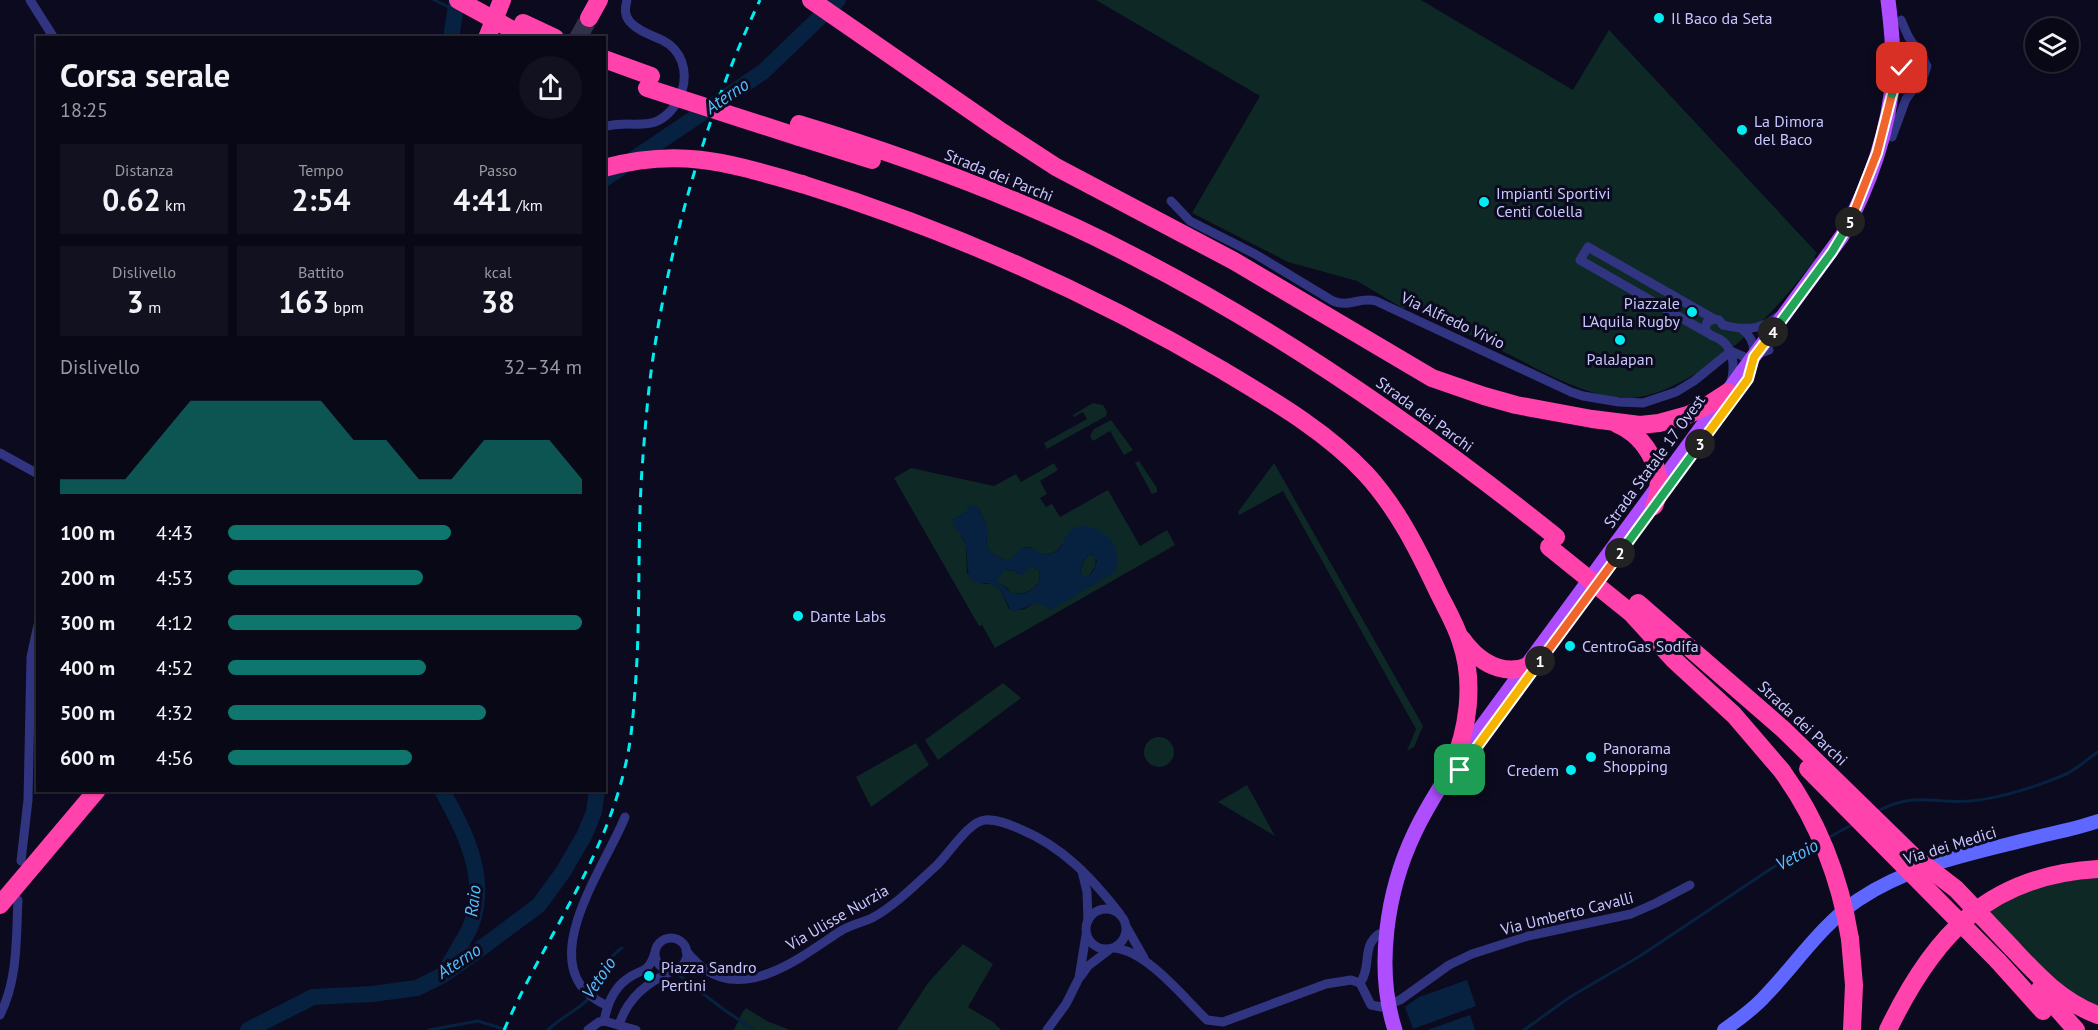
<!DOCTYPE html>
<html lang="it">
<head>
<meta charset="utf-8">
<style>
	body { margin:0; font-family:"PT Sans",sans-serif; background:#12111f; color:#f1f3f6; height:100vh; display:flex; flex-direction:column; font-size:22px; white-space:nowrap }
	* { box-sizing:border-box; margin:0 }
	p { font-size:20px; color:#999aa1 }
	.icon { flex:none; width:33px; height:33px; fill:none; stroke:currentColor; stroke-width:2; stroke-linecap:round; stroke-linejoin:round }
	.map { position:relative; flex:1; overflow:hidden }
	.side { position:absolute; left:36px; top:36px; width:570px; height:756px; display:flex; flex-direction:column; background:#090816; border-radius:0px; box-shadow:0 2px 4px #0004,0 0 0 2px #292935 }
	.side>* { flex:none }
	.fabs { position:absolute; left:2025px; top:18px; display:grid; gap:12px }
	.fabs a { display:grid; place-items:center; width:54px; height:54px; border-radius:50%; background:#090816; box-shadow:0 2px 4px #0004,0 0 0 2px #292935; font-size:30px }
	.pin { position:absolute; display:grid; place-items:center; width:51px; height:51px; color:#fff; margin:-26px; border-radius:12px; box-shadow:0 3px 9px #0006 }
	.km { position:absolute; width:30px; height:30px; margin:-15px; border-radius:50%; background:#222; color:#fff; font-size:16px; line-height:30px; text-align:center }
	.round { display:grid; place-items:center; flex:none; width:63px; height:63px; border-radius:32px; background:#12111f }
	.overview { display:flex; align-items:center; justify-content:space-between; height:102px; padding:0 24px }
	h1 { font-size:33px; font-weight:700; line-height:45px }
	.stats { display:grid; grid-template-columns:repeat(3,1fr); gap:9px; height:102px; padding:6px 24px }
	.stats div { display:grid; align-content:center; border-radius:0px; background:#12111f; text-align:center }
	.stats b { font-size:30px; font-weight:700 }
	.stats small { font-size:16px; font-weight:400 }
	.stats p { font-size:16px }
	.chart { height:168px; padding:12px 24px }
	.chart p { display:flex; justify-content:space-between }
	.chart svg { width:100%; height:108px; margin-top:6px; fill:#0f766e; opacity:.7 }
	ul { padding:0 24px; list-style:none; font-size:20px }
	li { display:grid; grid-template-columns:96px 72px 1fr; align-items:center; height:45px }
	li i { height:15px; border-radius:8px; background:#0f766e }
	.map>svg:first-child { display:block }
	.green { fill:#0d2825; fill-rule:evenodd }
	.water { fill:#072140; fill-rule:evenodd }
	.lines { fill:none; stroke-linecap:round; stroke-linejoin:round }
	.stream { stroke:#072140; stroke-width:3 }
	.river { stroke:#072140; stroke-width:16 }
	.highway-tunnel { stroke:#32304b; stroke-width:18; stroke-dasharray:18 9; stroke-linecap:butt }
	.street { stroke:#313581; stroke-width:9 }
	.secondary { stroke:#5e67ff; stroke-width:14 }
	.primary { stroke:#ae4eff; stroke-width:15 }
	.highway { stroke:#ff42ac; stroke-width:18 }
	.rail { stroke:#00eef2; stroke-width:3; stroke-dasharray:9 8; stroke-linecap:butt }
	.highway-bridge { stroke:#ff42ac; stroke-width:18 }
	.split-1-casing { stroke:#fff; stroke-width:12 }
	.split-2-casing { stroke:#fff; stroke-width:12 }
	.split-3-casing { stroke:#fff; stroke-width:12 }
	.split-4-casing { stroke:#fff; stroke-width:12 }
	.split-5-casing { stroke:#fff; stroke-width:12 }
	.split-6-casing { stroke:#fff; stroke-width:12 }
	.split-7-casing { stroke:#fff; stroke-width:12 }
	.split-1 { stroke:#f5b400; stroke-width:8 }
	.split-2 { stroke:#f0652b; stroke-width:8 }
	.split-3 { stroke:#22a559; stroke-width:8 }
	.split-4 { stroke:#f5b400; stroke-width:8 }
	.split-5 { stroke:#22a559; stroke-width:8 }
	.split-6 { stroke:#f0652b; stroke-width:8 }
	.split-7 { stroke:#22a559; stroke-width:8 }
	.poi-dot { fill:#00eef2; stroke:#0c0a1e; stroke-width:2 }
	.labels { text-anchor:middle; stroke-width:6; stroke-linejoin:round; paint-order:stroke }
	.poi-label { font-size:16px; fill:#c8c7ff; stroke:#0c0a1e; text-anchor:start }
	.street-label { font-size:16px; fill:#c8c7ff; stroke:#0c0a1e }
	.water-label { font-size:18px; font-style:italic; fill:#55beff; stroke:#0c0a1e }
</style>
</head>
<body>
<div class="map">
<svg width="2098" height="1030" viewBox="0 0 2098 1030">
	<rect width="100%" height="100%" fill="#0c0a1e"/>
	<g class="green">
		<path d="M 1096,0 L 1421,0 L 1573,90 L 1609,30 L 1817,253 L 1814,257 L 1816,259 C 1799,280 1782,302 1762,321 C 1732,351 1670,400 1625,398 C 1585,396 1545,373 1510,355 C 1476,338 1442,321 1408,304 L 1404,309 L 1357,281 L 1288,262 L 1192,213 L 1260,96 Z"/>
		<path d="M 1093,403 L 1103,405 L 1107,412 L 1106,416 L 1047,449 L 1044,443 L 1087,419 L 1083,412 L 1074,417 L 1073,415 Z"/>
		<path d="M 1111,420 L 1133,450 L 1124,455 L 1110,431 L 1093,441 L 1090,436 L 1094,429 Z"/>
		<path d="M 1139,461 L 1157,488 L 1157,492 L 1152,494 L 1135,463 Z"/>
		<path d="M 1054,463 L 1058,470 L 1040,481 L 1047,494 L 1040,498 L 1046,507 L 1052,504 L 1060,517 L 1108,490 L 1140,546 L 1167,530 L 1175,545 L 995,648 L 982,625 L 979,626 L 894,478 L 911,468 L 994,486 L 1016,474 L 1021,482 ZM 979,508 C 981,515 984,519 986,526 C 990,541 980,547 999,557 C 1002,559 1004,561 1008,560 C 1017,559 1019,543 1031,548 C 1034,549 1036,552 1038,553 C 1048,557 1058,552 1062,544 L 1115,547 L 1117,563 L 1045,605 C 1031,600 1031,608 1020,610 C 1016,610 1013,609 1009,609 L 1000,589 L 992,584 L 984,584 L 967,573 L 966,545 L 953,520 L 966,512 Z"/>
		<path d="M 1274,463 L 1423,726 L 1414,747 L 1407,751 L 1416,729 L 1283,491 L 1239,515 L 1238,512 Z"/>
		<path d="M 1090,554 L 1096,557 L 1095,567 L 1089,576 L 1083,576 L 1080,572 L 1084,560 Z"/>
		<path d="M 1031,566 L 1039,570 C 1044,587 1025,596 1011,593 L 1008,589 L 998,582 L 998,577 L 1004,570 L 1015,571 L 1018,574 Z"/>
		<path d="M 1003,683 L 1021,698 L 938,760 L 925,740 Z"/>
		<circle cx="1159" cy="752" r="15"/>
		<path d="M 916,743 L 929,765 L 871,807 L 856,777 Z"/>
		<path d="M 1247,785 L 1275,836 L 1218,802 Z"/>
		<path d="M 2098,873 L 2098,1008 L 2066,992 L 1986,911 L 2018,892 Z"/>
		<path d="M 963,944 L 993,964 L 968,1007 L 993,1022 L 1001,1030 L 897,1030 L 928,983 Z"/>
		<path d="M 746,1008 L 767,1021 L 790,1030 L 734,1030 L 742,1013 Z"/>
	</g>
	<g class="water">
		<path d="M 970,505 L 975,505 L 979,508 C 981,515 984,519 986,525 C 990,540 980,547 999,557 C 1003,559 1007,562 1011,558 C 1017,554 1020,545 1030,548 C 1040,550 1042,559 1055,552 C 1066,546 1063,533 1075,528 C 1090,521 1111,535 1116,549 C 1118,557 1117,565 1115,572 L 1051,610 C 1031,596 1029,611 1011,611 L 1000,589 L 992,584 L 973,582 C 963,567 970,559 965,544 C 963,535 956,530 952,523 L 953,520 L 966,512 ZM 1092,554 L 1097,560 L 1094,570 L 1089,576 L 1083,576 L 1080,572 C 1082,565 1083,556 1092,554 ZM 1031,566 L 1039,570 C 1044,585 1028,595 1015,594 C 1010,593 1003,585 998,582 L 998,577 L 1004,570 L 1015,571 L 1021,576 Z"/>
		<path d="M 1467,980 L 1476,1006 L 1413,1029 L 1405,1007 L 1419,997 Z"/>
		<path d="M 1470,1015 L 1475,1030 L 1427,1030 Z"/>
	</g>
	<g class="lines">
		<g class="stream">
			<path d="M 434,0 L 447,6 L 455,16"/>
			<path d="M 1876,812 C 1914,791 1933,804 1970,801 C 1998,799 2038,786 2064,775 C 2076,770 2087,759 2098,752"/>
			<path d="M 1826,839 L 1855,823"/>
			<path d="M 680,976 L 723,1009 L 754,1030"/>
			<path d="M 429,1030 L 478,1021 L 507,1030"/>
			<path d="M 548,1030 C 561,1017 581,1009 592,995 C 602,981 606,957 622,948"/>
			<path d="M 1524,1030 L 1570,997 L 1640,956 L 1772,868 L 1815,845"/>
		</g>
		<g class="river">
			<path d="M 451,38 L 457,0"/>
			<path d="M 604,179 L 763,72 L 838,0"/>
			<path d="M 442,790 C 465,833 491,880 469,930 C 462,943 453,957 446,970"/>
			<path d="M 248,1030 L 313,997 L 372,994 L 417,988 L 443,975 L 472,955 L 539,905 L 563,872 L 584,836 L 594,812 L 597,790"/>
		</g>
		<path class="highway-tunnel" d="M 578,38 L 589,18"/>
		<g class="street">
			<path d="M 30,0 L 54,38"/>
			<path d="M 1900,63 C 1906,74 1912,80 1924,75"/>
			<path d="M 1896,82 L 1908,59 L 1915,57 L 1924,59"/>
			<path d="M 604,127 C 622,121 642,127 655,122 C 668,117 678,104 682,91 C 688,71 682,50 662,40 C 651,35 638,31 630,22 C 624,15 625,8 627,0"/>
			<path d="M 1892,137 L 1906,99 L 1924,75 L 1927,66 L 1908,36 L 1901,20"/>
			<path d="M 1171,201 L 1190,221 L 1255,254 L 1333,301 C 1350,308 1360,296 1376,301 L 1571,392 L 1583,396 L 1619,402 L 1643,403 L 1676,392 L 1694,381 L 1731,351 L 1747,358 L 1769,350"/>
			<path d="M 1723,325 L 1719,320 L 1714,319 L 1707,322 L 1705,329 C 1709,337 1714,335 1721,340 C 1734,349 1735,367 1731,382"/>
			<path d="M 1723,325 C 1743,330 1760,331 1777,317"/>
			<path d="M 1742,329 C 1759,342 1755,360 1748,379"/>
			<path d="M 1706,332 L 1580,260 L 1588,247 L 1714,319"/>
			<path d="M 0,453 L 38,474"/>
			<path d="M 21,861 L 28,800 L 31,657 L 38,625"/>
			<path d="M 1082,871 L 1087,892 L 1088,921"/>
			<circle cx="1106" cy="929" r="20"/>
			<path d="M 1127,928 L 1144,958"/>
			<circle cx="671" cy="954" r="16"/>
			<path d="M 1115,948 C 1148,952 1183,997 1207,1020 L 1223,1022 L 1326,984 L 1351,980 L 1360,983 L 1371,1005 L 1381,1007 L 1400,1000 L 1449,965 L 1472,954 L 1528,936 L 1631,914 L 1656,903 L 1690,885"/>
			<path d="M 686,951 C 692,958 698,965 706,970 C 749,999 804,955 839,932 C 849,925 861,923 872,918 C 896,905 916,884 936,866 C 948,855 969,821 985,820 C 997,819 1009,824 1020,829 C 1063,847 1091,877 1120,914"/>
			<path d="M 1081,976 L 1088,966 L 1109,950"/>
			<path d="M 1360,983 C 1372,968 1361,946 1379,934 L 1387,934"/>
			<path d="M 608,1006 C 526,971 605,868 625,817"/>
			<path d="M 0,1015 C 18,979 16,939 18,900"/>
			<path d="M 604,1021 C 607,1005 613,989 627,979 C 640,969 648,974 654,955"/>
			<path d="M 604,1021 L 636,1030"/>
			<path d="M 619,1025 C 628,997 647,983 672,971"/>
			<path d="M 588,1030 L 599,1022 L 604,1021"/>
			<path d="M 1047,1030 L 1066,1004 L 1079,978 L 1086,935"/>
		</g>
		<path class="secondary" d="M 1724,1030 C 1739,1019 1754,1009 1766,995 C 1796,964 1821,925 1858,900 C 1912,864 1975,853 2037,837 C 2057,832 2078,828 2098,821"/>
		<path class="primary" d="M 1395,1030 C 1375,968 1387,891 1414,834 C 1427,806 1444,780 1461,755 L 1842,236 C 1869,187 1890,129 1893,74 C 1894,49 1891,24 1888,0"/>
		<g class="highway">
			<path d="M 811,0 L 999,130 L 1056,167 L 1234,261 L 1432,378 L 1484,396 L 1516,405 L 1592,419 L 1640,425 L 1659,423 L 1688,415 L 1708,405 L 1728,392"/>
			<path d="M 589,18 L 599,0"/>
			<path d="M 523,23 L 555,38"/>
			<path d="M 487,38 L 502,0"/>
			<path d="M 604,59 L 651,76"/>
			<path d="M 799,124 C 914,159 1028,201 1135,257 C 1285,334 1425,432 1556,537"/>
			<path d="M 799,137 L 872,160"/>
			<path d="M 802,184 C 949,230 1089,292 1222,370 C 1272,400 1326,431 1366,474 C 1398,509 1419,552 1439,594 C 1447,610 1456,625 1461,642 C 1475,683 1468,731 1451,769"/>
			<path d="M 1617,424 C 1647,437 1668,474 1654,506"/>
			<path d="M 1638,603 L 1784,730 L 1913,856"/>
			<path d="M 1631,613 L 1673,659 L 1734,715 L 1782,771"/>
			<path d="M 1462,639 C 1482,667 1512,681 1542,658"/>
			<path d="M 0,905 L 97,790"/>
			<path d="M 1850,939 L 1854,985 L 1852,1030"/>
			<path d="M 2012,948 C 2037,975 2062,1002 2098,1015"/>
			<path d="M 1998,961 L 2043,1011"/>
			<path d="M 2040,989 L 2076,1030"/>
			<path d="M 1888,1030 C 1933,936 1988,875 2098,869"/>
		</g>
		<path class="rail" d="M 504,1030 C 542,943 602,864 624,771 C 631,744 633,718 635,690 C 641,617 637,543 642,469 C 645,430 648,389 654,351 C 673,230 708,110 760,0"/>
		<g class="highway-bridge">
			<path d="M 458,0 L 518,33"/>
			<path d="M 647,88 L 799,137"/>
			<path d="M 604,168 C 681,147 729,163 802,184"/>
			<path d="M 1549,547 L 1631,613"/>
			<path d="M 1808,769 L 1998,961"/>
			<path d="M 1782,771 C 1819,822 1840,878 1850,939"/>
			<path d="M 1913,856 L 1956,889 L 2012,948"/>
		</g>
	</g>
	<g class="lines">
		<g class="split-1-casing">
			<path id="split-1" d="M 1460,770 L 1540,661"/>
		</g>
		<g class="split-2-casing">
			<path id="split-2" d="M 1540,661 L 1620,553"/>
		</g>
		<g class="split-3-casing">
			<path id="split-3" d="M 1620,553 L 1700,444"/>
		</g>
		<g class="split-4-casing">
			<path id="split-4" d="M 1700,444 L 1748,379 L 1754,357 L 1773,332"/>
		</g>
		<g class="split-5-casing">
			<path id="split-5" d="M 1773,332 L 1832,252 L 1850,222"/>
		</g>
		<g class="split-6-casing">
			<path id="split-6" d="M 1850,222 L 1877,153 L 1892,94"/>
		</g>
		<g class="split-7-casing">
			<path id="split-7" d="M 1892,94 L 1902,68"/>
		</g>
		<use href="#split-1" class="split-1"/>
		<use href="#split-2" class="split-2"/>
		<use href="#split-3" class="split-3"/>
		<use href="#split-4" class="split-4"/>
		<use href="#split-5" class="split-5"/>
		<use href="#split-6" class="split-6"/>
		<use href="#split-7" class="split-7"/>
	</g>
	<g class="poi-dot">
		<circle cx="1659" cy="18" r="6"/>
		<circle cx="1742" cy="130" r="6"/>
		<circle cx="1484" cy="202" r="6"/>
		<circle cx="1692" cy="312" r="6"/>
		<circle cx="1620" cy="340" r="6"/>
		<circle cx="798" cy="616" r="6"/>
		<circle cx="1570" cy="646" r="6"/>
		<circle cx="1591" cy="757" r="6"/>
		<circle cx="1571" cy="770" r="6"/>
		<circle cx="649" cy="976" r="6"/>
	</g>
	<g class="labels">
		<g class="poi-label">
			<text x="1671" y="24">Il Baco da Seta</text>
			<text x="1754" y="127">La Dimora<tspan x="1754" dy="18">del Baco</tspan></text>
			<text x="1496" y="199">Impianti Sportivi<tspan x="1496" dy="18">Centi Colella</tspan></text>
			<text x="1680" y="309" text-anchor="end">Piazzale<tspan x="1680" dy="18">L'Aquila Rugby</tspan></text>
			<text x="1620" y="365" text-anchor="middle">PalaJapan</text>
			<text x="810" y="622">Dante Labs</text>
			<text x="1582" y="652">CentroGas Sodifa</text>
			<text x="1603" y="754">Panorama<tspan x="1603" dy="18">Shopping</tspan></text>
			<text x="1559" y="776" text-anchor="end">Credem</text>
			<text x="661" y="973">Piazza Sandro<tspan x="661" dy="18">Pertini</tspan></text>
		</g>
		<g class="street-label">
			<text transform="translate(999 175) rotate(22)" y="6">Strada dei Parchi</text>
			<text transform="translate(1453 320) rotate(25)" y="6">Via Alfredo Vivio</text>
			<text transform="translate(1425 414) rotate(36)" y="6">Strada dei Parchi</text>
			<text transform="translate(1654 461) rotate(-54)" y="6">Strada Statale 17 Ovest</text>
			<text transform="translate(1803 723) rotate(43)" y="6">Strada dei Parchi</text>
			<text transform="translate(1950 845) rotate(-17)" y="6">Via dei Medici</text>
			<text transform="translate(1567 913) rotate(-14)" y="6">Via Umberto Cavalli</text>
			<text transform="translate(837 917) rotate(-30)" y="6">Via Ulisse Nurzia</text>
		</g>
		<g class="water-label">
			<text transform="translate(727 96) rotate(-34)" y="6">Aterno</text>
			<text transform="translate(1797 855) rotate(-29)" y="6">Vetoio</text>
			<text transform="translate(473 901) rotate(-83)" y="6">Raio</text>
			<text transform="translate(459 961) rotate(-33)" y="6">Aterno</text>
			<text transform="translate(599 978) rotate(-56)" y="6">Vetoio</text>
		</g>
	</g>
</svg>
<div class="fabs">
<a><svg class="icon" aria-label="layers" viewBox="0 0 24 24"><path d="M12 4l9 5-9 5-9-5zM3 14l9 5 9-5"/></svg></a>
</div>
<div class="pin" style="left:1460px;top:770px;background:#1e9e55"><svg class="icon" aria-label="arrive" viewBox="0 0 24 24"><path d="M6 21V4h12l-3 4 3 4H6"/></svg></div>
<div class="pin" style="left:1902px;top:68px;background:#d93025"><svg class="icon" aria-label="check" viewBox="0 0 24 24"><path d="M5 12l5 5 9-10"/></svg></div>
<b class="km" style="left:1540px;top:661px">1</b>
<b class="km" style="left:1620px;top:553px">2</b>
<b class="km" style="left:1700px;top:444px">3</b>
<b class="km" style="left:1773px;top:332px">4</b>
<b class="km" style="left:1850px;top:222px">5</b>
<section class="side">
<div class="overview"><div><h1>Corsa serale</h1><p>18:25</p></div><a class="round"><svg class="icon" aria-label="share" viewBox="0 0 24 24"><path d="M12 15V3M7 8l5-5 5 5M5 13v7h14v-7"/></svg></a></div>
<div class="stats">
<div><p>Distanza</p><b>0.62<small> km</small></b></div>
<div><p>Tempo</p><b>2:54</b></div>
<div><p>Passo</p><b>4:41<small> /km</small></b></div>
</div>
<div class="stats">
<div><p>Dislivello</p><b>3<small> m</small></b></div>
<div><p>Battito</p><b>163<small> bpm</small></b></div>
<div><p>kcal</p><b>38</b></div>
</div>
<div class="chart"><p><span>Dislivello</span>32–34 m</p>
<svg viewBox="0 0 160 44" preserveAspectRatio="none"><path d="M0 44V38L10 38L20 38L30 22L40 6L50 6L60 6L70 6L80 6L90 22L100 22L110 38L120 38L130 22L140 22L150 22L160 38V44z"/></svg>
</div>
<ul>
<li><b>100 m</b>4:43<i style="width:63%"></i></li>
<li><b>200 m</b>4:53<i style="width:55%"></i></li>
<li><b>300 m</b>4:12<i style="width:100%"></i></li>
<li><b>400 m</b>4:52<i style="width:56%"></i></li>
<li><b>500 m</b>4:32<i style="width:73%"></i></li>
<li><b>600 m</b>4:56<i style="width:52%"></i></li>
</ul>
</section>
</div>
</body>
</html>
